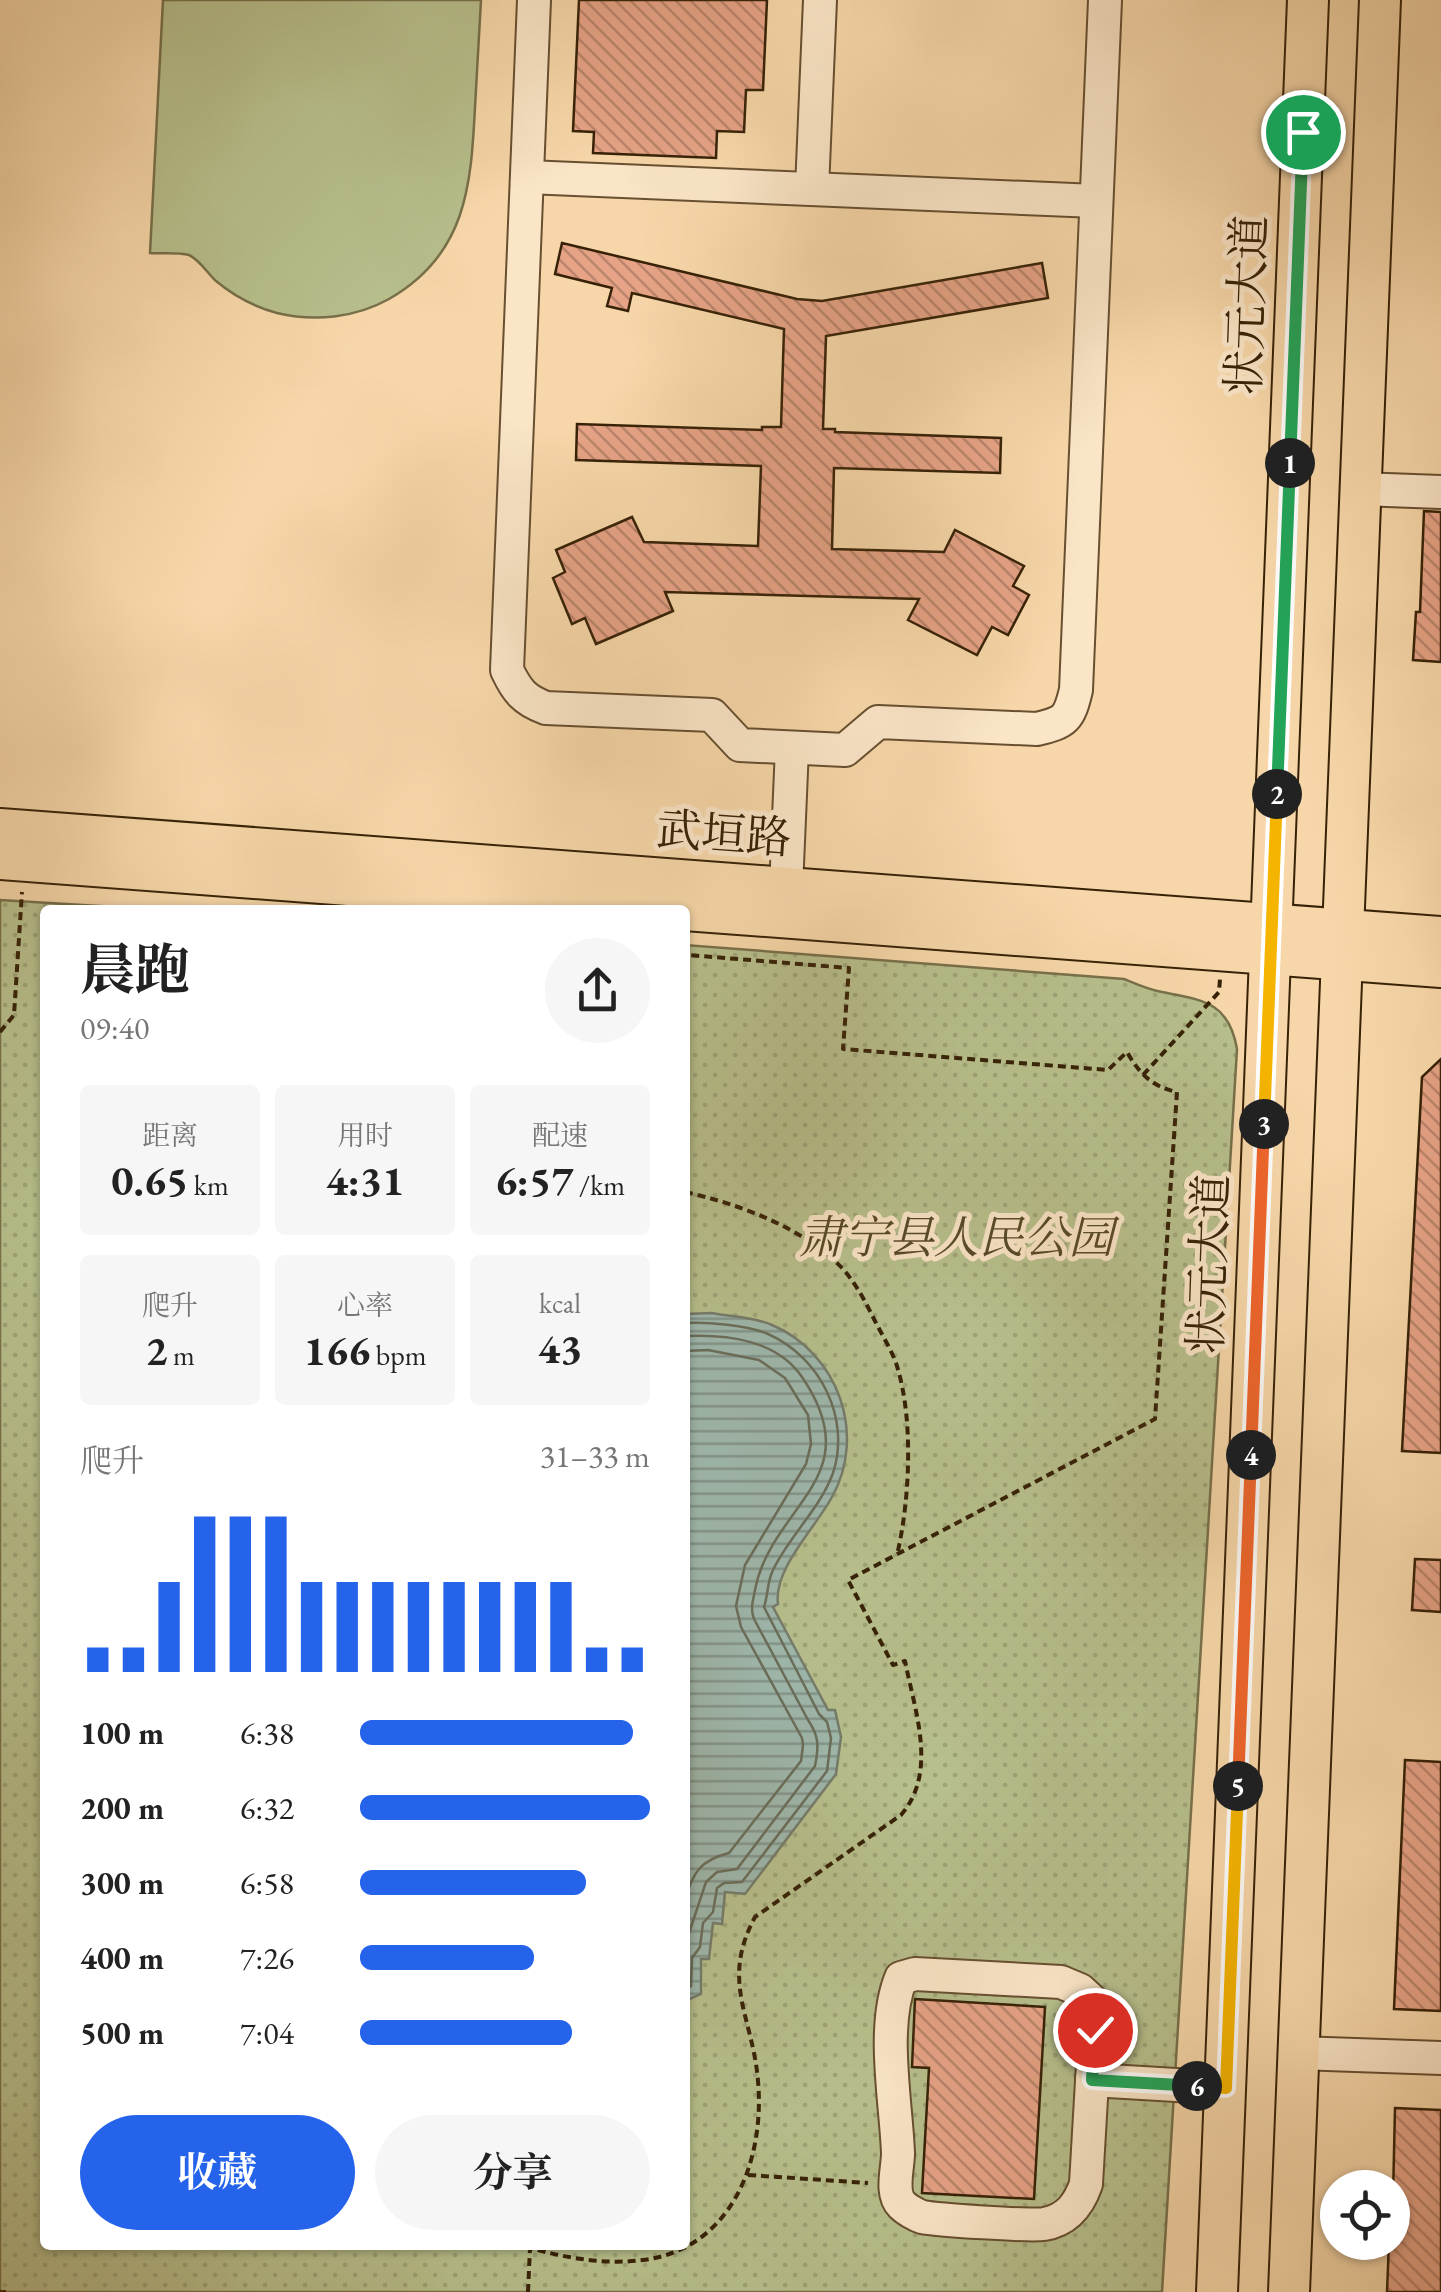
<!DOCTYPE html>
<html lang="zh">
<head>
<meta charset="utf-8">
<style>
	body { margin:0; font-family:"EB Garamond","Noto Serif SC",serif; background:#f6f6f6; color:#222; height:100vh; display:flex; flex-direction:column; font-size:38px; white-space:nowrap }
	* { box-sizing:border-box; margin:0 }
	p { font-size:32px; color:#767676 }
	.icon { flex:none; width:55px; height:55px; fill:none; stroke:currentColor; stroke-width:2; stroke-linecap:round; stroke-linejoin:round }
	.map { position:relative; flex:1; overflow:hidden }
	.panel { position:absolute; left:40px; top:905px; width:650px; height:1345px; display:flex; flex-direction:column; background:#fff; border-radius:10px; box-shadow:0 2px 8px #0004 }
	.panel>* { flex:none }
	.fabs { position:absolute; left:1320px; top:2170px; display:grid; gap:20px }
	.fabs a { display:grid; place-items:center; width:90px; height:90px; border-radius:50%; background:#fff; box-shadow:0 2px 8px #0004; font-size:50px }
	.pin { position:absolute; display:grid; place-items:center; width:85px; height:85px; color:#fff; margin:-42px; border:5px solid #fff; border-radius:50%; box-shadow:0 2px 10px #0007 }
	.km { position:absolute; width:50px; height:50px; margin:-25px; border-radius:50%; background:#222; color:#fff; font-size:28px; line-height:50px; text-align:center }
	.round { display:grid; place-items:center; flex:none; width:105px; height:105px; border-radius:52px; background:#f6f6f6 }
	.head { display:flex; align-items:center; justify-content:space-between; height:170px; padding:0 40px }
	h1 { font-size:55px; font-weight:700; line-height:75px }
	.stats { display:grid; grid-template-columns:repeat(3,1fr); gap:15px; height:170px; padding:10px 40px }
	.stats div { display:grid; align-content:center; border-radius:10px; background:#f6f6f6; text-align:center }
	.stats b { font-size:42px; font-weight:700 }
	.stats small { font-size:28px; font-weight:400 }
	.stats p { font-size:28px }
	.chart { height:280px; padding:20px 40px }
	.chart p { display:flex; justify-content:space-between }
	.chart svg { width:100%; height:180px; margin-top:10px; stroke:#2563eb; stroke-width:6 }
	.action { display:flex; gap:20px; margin-top:auto; padding:20px 40px }
	.action a { flex:1; height:115px; border-radius:60px; background:#2563eb; color:#fff; font-size:40px; font-weight:700; line-height:115px; text-align:center }
	.action a+a { background:#f6f6f6; color:#222 }
	ul { padding:0 40px; list-style:none; font-size:32px }
	li { display:grid; grid-template-columns:160px 120px 1fr; align-items:center; height:75px }
	li i { height:25px; border-radius:12px; background:#2563eb }
	.map>svg:first-child { display:block }
	.green { fill:url(#green-dots); stroke:#77704a; stroke-width:2.5 }
	.pitch { fill:#b7bf8c; stroke:#77704a; stroke-width:2.5 }
	.water { fill:url(#water-rules); stroke:#757c6b; stroke-width:2.5 }
	.lines { fill:none; stroke-linecap:round; stroke-linejoin:round }
	.shore { stroke:#6a6d5a; stroke-width:2.5 }
	.building { fill:url(#building-back-hatch); stroke:#372207; stroke-width:2.5 }
	.minor-casing { stroke:#674f30; stroke-width:36 }
	.major-casing { stroke:#372207; stroke-width:44 }
	.path { stroke:#372207; stroke-width:4; stroke-dasharray:8 5; stroke-linecap:butt }
	.minor { stroke:#fae5c7; stroke-width:32 }
	.major { stroke:#f7d7a9; stroke-width:40 }
	.split-1-casing { stroke:#fff; stroke-width:20 }
	.split-2-casing { stroke:#fff; stroke-width:20 }
	.split-3-casing { stroke:#fff; stroke-width:20 }
	.split-4-casing { stroke:#fff; stroke-width:20 }
	.split-5-casing { stroke:#fff; stroke-width:20 }
	.split-6-casing { stroke:#fff; stroke-width:20 }
	.split-7-casing { stroke:#fff; stroke-width:20 }
	.split-1 { stroke:#22a559; stroke-width:12 }
	.split-2 { stroke:#22a559; stroke-width:12 }
	.split-3 { stroke:#f5b400; stroke-width:12 }
	.split-4 { stroke:#f0652b; stroke-width:12 }
	.split-5 { stroke:#f0652b; stroke-width:12 }
	.split-6 { stroke:#f5b400; stroke-width:12 }
	.split-7 { stroke:#22a559; stroke-width:12 }
	.labels { text-anchor:middle; stroke-width:10; stroke-linejoin:round; paint-order:stroke }
	.street-label { font-size:45px; fill:#372207; stroke:#fae5c7 }
	.park-label { font-size:45px; font-style:italic; fill:#574928; stroke:#fae5c7 }
</style>
</head>
<body>
<div class="map">
<svg width="1441" height="2292" viewBox="0 0 1441 2292">
	<defs>
		<pattern id="green-dots" width="8" height="8" patternUnits="userSpaceOnUse" patternTransform="scale(2.5)"><rect width="8" height="8" fill="#b7bf8c"/><path d="M2 2h.1M6 6h.1" fill="none" stroke="#9ea477" stroke-width="1.8" stroke-linecap="round"/></pattern>
		<pattern id="water-rules" width="6" height="5" patternUnits="userSpaceOnUse" patternTransform="scale(2.5)"><rect width="6" height="5" fill="#9eb8ad"/><path d="M0 2.5h6" fill="none" stroke="#82958b"/></pattern>
		<pattern id="building-back-hatch" width="6" height="6" patternUnits="userSpaceOnUse" patternTransform="scale(2.5)"><rect width="6" height="6" fill="#e6a386"/><path d="M-1 5l2 2M0 0l6 6M5-1l2 2" fill="none" stroke="#bb846c"/></pattern>
	</defs>
	<rect width="100%" height="100%" fill="#f7d7a9"/>
	<filter id="stains"><feTurbulence type="fractalNoise" baseFrequency=".002" numOctaves="4"/><feColorMatrix values="0 0 0 0 .2 0 0 0 0 .09 0 0 0 0 .02 0 0 0 .5 -.17"/></filter>
	<radialGradient id="worn" r=".72"><stop offset=".6" stop-color="#630" stop-opacity="0"/><stop offset="1" stop-color="#630" stop-opacity=".3"/></radialGradient>
	<path class="green" d="M 0,900 L 165,910 L 45,910 L 45,2245 L 685,2245 L 685,945 L 1124,979 C 1136,984 1149,990 1162,992 C 1203,1000 1229,1002 1237,1049 L 1162,2292 L 0,2292 Z"/>
	<path class="pitch" d="M 163,0 L 481,0 C 479,36 477,72 475,107 C 471,187 466,255 389,299 C 355,318 314,322 277,313 C 255,307 234,296 216,281 C 208,274 199,259 189,255 C 178,252 162,254 150,253 Z"/>
	<path class="water" d="M 712,1313 C 732,1317 754,1317 772,1325 C 838,1353 867,1434 832,1497 C 816,1527 773,1569 778,1604 L 773,1607 L 828,1710 L 835,1710 L 841,1737 L 836,1774 L 745,1894 L 725,1892 L 722,1924 L 713,1923 L 709,1959 L 701,1959 L 701,1994 L 685,2001 L 685,1314 Z"/>
	<g class="lines">
		<g class="shore">
			<path d="M 685,1323 C 708,1322 747,1325 768,1334 C 820,1357 851,1418 833,1473 C 820,1509 789,1536 773,1570 C 767,1582 768,1596 764,1607 L 819,1714 L 827,1722 L 831,1738 L 827,1771 L 742,1882 L 724,1883 L 717,1888 L 713,1912 L 703,1923 L 700,1947 L 692,1958 L 691,1986 L 685,1990"/>
			<path d="M 685,1336 C 726,1334 777,1340 802,1377 C 871,1478 771,1505 755,1590 C 753,1601 750,1608 754,1619 L 808,1720 C 819,1736 819,1746 815,1766 L 737,1869 L 717,1872 L 706,1882 L 685,1945"/>
			<path d="M 685,1351 L 708,1350 L 759,1360 L 785,1378 L 808,1415 L 811,1444 L 806,1464 L 745,1565 L 736,1606 L 741,1627 L 802,1738 L 803,1745 L 801,1761 L 729,1853 C 701,1860 693,1872 685,1899"/>
		</g>
	</g>
	<g class="building">
		<path d="M 579,0 L 767,0 L 763,90 L 746,90 L 744,132 L 717,131 L 716,158 L 593,153 L 594,132 L 573,131 Z"/>
		<path d="M 562,243 L 797,299 L 822,301 L 1042,263 L 1048,298 L 826,336 L 823,429 L 835,429 L 835,432 L 1001,438 L 1000,473 L 834,468 L 832,549 L 944,552 L 955,530 L 1024,566 L 1013,586 L 1029,595 L 1008,635 L 992,627 L 977,655 L 908,620 L 919,599 L 665,592 L 673,611 L 596,644 L 585,618 L 572,624 L 553,578 L 565,572 L 556,550 L 632,517 L 644,542 L 758,546 L 761,466 L 576,460 L 577,424 L 762,430 L 762,427 L 781,427 L 784,329 L 632,293 L 628,311 L 607,306 L 612,288 L 555,274 Z"/>
		<path d="M 1424,511 L 1441,512 L 1441,662 L 1413,660 L 1416,612 L 1420,612 Z"/>
		<path d="M 1441,1059 L 1441,1453 L 1402,1451 L 1422,1077 Z"/>
		<path d="M 1415,1559 L 1441,1560 L 1441,1612 L 1412,1610 Z"/>
		<path d="M 1405,1760 L 1441,1762 L 1441,2011 L 1394,2009 Z"/>
		<path d="M 915,1999 L 1045,2007 L 1034,2199 L 922,2193 L 929,2068 L 912,2067 Z"/>
		<path d="M 1395,2108 L 1441,2110 L 1441,2292 L 1387,2292 L 1389,2242 L 1392,2242 Z"/>
	</g>
	<g class="lines">
		<g class="minor-casing">
			<g id="minor">
				<path d="M 534,0 L 507,670 C 517,691 524,700 546,708 L 712,715 L 740,745 L 845,750 L 878,722 L 1037,729 C 1066,722 1069,719 1076,690 L 1105,0"/>
				<path d="M 527,177 L 1096,201"/>
				<path d="M 812,189 L 820,0"/>
				<path d="M 1360,489 L 1441,492"/>
				<path d="M 786,888 L 792,748"/>
				<path d="M 915,1974 L 1061,1982 L 1080,1990 L 1093,2002 L 1095,2030 L 1086,2184 C 1079,2204 1068,2220 1044,2224 C 1029,2226 937,2220 922,2217 C 916,2215 906,2209 902,2205 C 890,2193 898,2169 898,2153 C 896,2101 881,2027 901,1978 Z"/>
				<path d="M 1298,2053 L 1441,2058"/>
				<path d="M 1092,2080 L 1226,2088"/>
			</g>
		</g>
		<g class="major-casing">
			<g id="major">
				<path d="M 0,829 L 1441,937"/>
				<path d="M 0,859 L 680,910"/>
				<path d="M 685,910 L 1441,967"/>
				<path d="M 1217,2292 L 1308,0"/>
				<path d="M 1289,2292 L 1380,0"/>
			</g>
		</g>
		<g class="path">
			<path d="M 0,1032 L 14,1015 L 22,892"/>
			<path d="M 1143,1075 L 1219,992 L 1220,979"/>
			<path d="M 685,1192 C 739,1204 804,1228 843,1269 C 857,1285 866,1303 875,1321 C 882,1335 891,1349 896,1363 C 914,1417 910,1500 897,1555"/>
			<path d="M 748,2175 L 868,2183"/>
			<path d="M 0,2292 L 6,2292"/>
			<path d="M 528,2292 L 530,2248 C 567,2258 605,2265 643,2260 C 732,2249 765,2160 758,2081 C 753,2017 720,1982 755,1917 L 901,1815 C 938,1772 915,1712 905,1661 L 893,1665 L 848,1580 L 1155,1419 L 1177,1092 C 1152,1087 1139,1073 1127,1052 L 1108,1070 L 843,1049 L 849,968 L 688,955"/>
		</g>
		<use href="#minor" class="minor"/>
		<use href="#major" class="major"/>
	</g>
	<g class="lines">
		<g class="split-1-casing">
			<path id="split-1" d="M 1290,463 L 1303,132"/>
		</g>
		<g class="split-2-casing">
			<path id="split-2" d="M 1277,794 L 1290,463"/>
		</g>
		<g class="split-3-casing">
			<path id="split-3" d="M 1264,1124 L 1277,794"/>
		</g>
		<g class="split-4-casing">
			<path id="split-4" d="M 1251,1455 L 1264,1124"/>
		</g>
		<g class="split-5-casing">
			<path id="split-5" d="M 1238,1786 L 1251,1455"/>
		</g>
		<g class="split-6-casing">
			<path id="split-6" d="M 1197,2086 L 1226,2088 L 1238,1786"/>
		</g>
		<g class="split-7-casing">
			<path id="split-7" d="M 1095,2030 L 1092,2080 L 1197,2086"/>
		</g>
		<use href="#split-1" class="split-1"/>
		<use href="#split-2" class="split-2"/>
		<use href="#split-3" class="split-3"/>
		<use href="#split-4" class="split-4"/>
		<use href="#split-5" class="split-5"/>
		<use href="#split-6" class="split-6"/>
		<use href="#split-7" class="split-7"/>
	</g>
	<g class="labels">
		<g class="street-label">
			<text transform="translate(1246 305) rotate(-88)" y="16">状元大道</text>
			<text transform="translate(724 833) rotate(4)" y="16">武垣路</text>
			<text transform="translate(1208 1264) rotate(-88)" y="16">状元大道</text>
		</g>
		<g class="park-label">
			<text x="956" y="1253">肃宁县人民公园</text>
		</g>
	</g>
	<rect width="100%" height="100%" filter="url(#stains)"/>
	<rect width="100%" height="100%" fill="url(#worn)"/>
</svg>
<div class="fabs">
<a><svg class="icon" aria-label="locate" viewBox="0 0 24 24"><circle cx="12" cy="12" r="6"/><path d="M12 2v4M12 18v4M2 12h4M18 12h4"/></svg></a>
</div>
<div class="pin" style="left:1303px;top:132px;background:#1e9e55"><svg class="icon" aria-label="arrive" viewBox="0 0 24 24"><path d="M6 21V4h12l-3 4 3 4H6"/></svg></div>
<div class="pin" style="left:1095px;top:2030px;background:#d93025"><svg class="icon" aria-label="check" viewBox="0 0 24 24"><path d="M5 12l5 5 9-10"/></svg></div>
<b class="km" style="left:1290px;top:463px">1</b>
<b class="km" style="left:1277px;top:794px">2</b>
<b class="km" style="left:1264px;top:1124px">3</b>
<b class="km" style="left:1251px;top:1455px">4</b>
<b class="km" style="left:1238px;top:1786px">5</b>
<b class="km" style="left:1197px;top:2086px">6</b>
<section class="panel">
<div class="head"><div><h1>晨跑</h1><p>09:40</p></div><a class="round"><svg class="icon" aria-label="share" viewBox="0 0 24 24"><path d="M12 15V3M7 8l5-5 5 5M5 13v7h14v-7"/></svg></a></div>
<div class="stats">
<div><p>距离</p><b>0.65<small> km</small></b></div>
<div><p>用时</p><b>4:31</b></div>
<div><p>配速</p><b>6:57<small> /km</small></b></div>
</div>
<div class="stats">
<div><p>爬升</p><b>2<small> m</small></b></div>
<div><p>心率</p><b>166<small> bpm</small></b></div>
<div><p>kcal</p><b>43</b></div>
</div>
<div class="chart"><p><span>爬升</span>31–33 m</p>
<svg viewBox="0 0 160 44" preserveAspectRatio="none"><path d="M5 44V38M15 44V38M25 44V22M35 44V6M45 44V6M55 44V6M65 44V22M75 44V22M85 44V22M95 44V22M105 44V22M115 44V22M125 44V22M135 44V22M145 44V38M155 44V38"/></svg>
</div>
<ul>
<li><b>100 m</b>6:38<i style="width:94%"></i></li>
<li><b>200 m</b>6:32<i style="width:100%"></i></li>
<li><b>300 m</b>6:58<i style="width:78%"></i></li>
<li><b>400 m</b>7:26<i style="width:60%"></i></li>
<li><b>500 m</b>7:04<i style="width:73%"></i></li>
</ul>
<div class="action"><a>收藏</a><a>分享</a></div>
</section>
</div>
</body>
</html>
